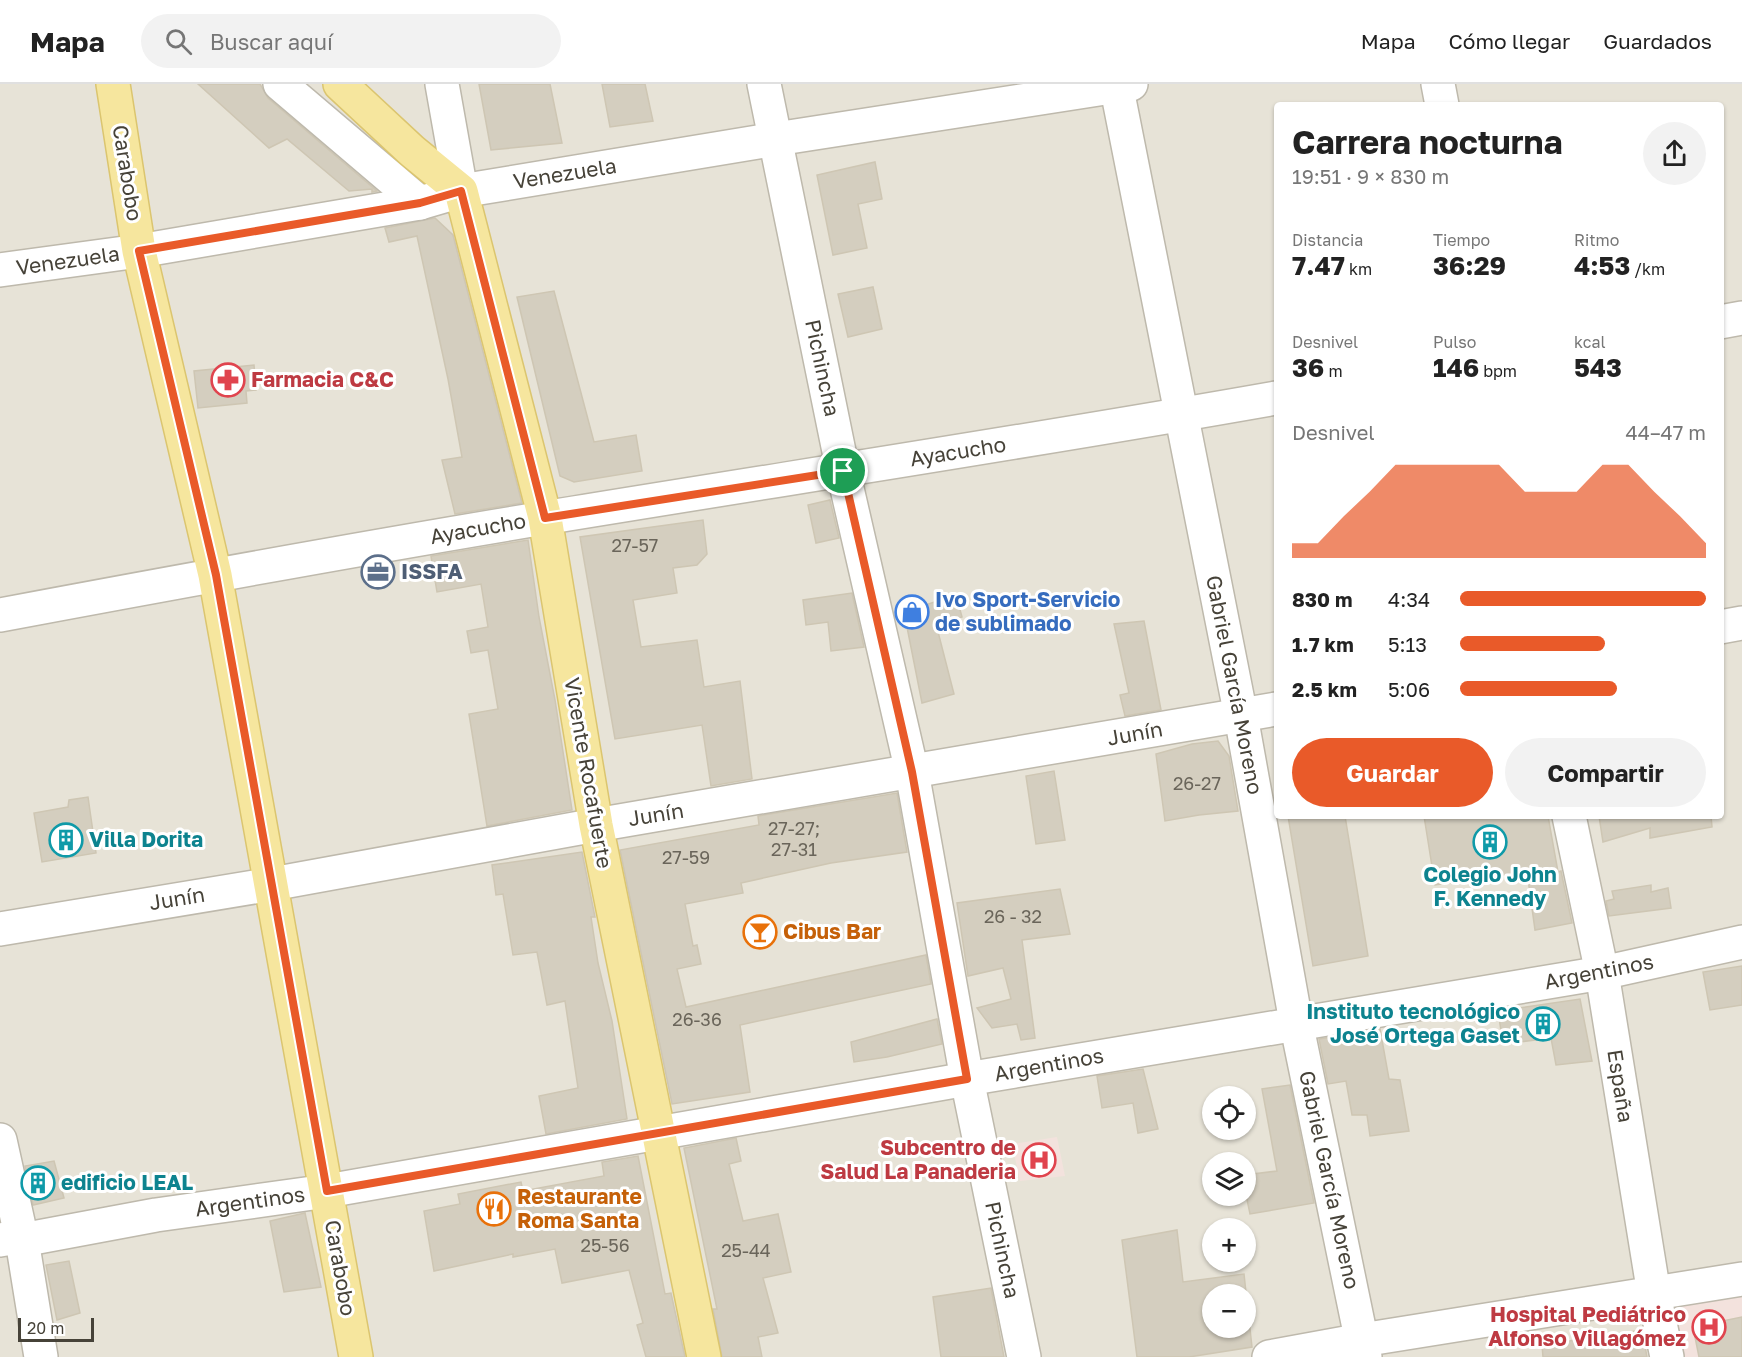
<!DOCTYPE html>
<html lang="es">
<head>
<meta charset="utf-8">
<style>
	body { margin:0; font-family:"Golos Text",sans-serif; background:#f2f2f2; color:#222; height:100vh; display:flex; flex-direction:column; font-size:22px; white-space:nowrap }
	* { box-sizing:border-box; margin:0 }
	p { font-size:20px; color:#767676 }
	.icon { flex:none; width:33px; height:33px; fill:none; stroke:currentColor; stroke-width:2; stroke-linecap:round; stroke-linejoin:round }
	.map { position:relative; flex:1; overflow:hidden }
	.panel { position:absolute; left:1274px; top:18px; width:450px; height:717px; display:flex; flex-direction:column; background:#fff; border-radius:6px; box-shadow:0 2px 4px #0004 }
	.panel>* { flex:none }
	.controls { position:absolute; left:1202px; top:1002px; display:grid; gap:12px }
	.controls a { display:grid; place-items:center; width:54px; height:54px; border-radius:50%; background:#fff; box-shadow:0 2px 4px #0004; font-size:30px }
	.scale { position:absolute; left:18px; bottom:15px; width:76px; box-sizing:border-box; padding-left:6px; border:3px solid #464238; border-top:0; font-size:16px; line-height:21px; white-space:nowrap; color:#464238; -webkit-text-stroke:4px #fff; paint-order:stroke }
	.pin { position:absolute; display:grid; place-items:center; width:51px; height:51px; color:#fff; margin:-26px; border:3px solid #fff; border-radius:50%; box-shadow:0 2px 6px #0007 }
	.round { display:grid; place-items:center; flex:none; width:63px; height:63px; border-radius:32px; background:#f2f2f2 }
	.head { display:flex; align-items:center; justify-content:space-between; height:102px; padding:0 18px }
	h1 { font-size:33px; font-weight:700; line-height:45px }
	.stats { display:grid; grid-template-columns:repeat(3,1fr); gap:9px; height:102px; padding:6px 18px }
	.stats div { display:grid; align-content:center }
	.stats b { font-size:26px; font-weight:700 }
	.stats small { font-size:16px; font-weight:400 }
	.stats p { font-size:16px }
	.chart { height:168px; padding:12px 18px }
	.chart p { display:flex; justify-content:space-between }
	.chart svg { width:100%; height:108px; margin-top:6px; fill:#e95a29; opacity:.7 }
	.button { display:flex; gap:12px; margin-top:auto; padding:12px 18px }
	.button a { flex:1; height:69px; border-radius:36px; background:#e95a29; color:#fff; font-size:24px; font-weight:700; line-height:69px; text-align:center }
	.button a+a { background:#f2f2f2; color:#222 }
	ul { padding:0 18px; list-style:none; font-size:20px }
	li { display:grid; grid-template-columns:96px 72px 1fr; align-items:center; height:45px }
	li i { height:15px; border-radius:8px; background:#e95a29 }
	header { display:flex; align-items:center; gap:36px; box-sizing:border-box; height:84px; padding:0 30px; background:#fff; border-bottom:2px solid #e0e0e0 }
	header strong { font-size:28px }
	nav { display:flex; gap:33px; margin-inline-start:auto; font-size:21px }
	.search { width:420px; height:54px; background:#f2f2f2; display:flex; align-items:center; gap:15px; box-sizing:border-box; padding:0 21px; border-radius:33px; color:#767676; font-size:22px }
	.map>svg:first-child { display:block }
	.residential { fill:#e7e3d7; fill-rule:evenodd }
	.medical { fill:#f3e2dd }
	.building { fill:#d4cebf; stroke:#cec6b3; stroke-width:1.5; fill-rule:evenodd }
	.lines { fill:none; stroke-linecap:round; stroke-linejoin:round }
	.minor-casing { stroke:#beb9ac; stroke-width:36 }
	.major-casing { stroke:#dbc56f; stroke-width:36 }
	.minor { stroke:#fff; stroke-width:33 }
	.major { stroke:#f6e69e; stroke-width:33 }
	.route-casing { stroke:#fff; stroke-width:12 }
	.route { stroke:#e95a29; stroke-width:8 }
	.labels { text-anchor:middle; stroke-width:6; stroke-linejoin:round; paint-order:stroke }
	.number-label { font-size:18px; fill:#6a655a }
	.street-label { font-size:21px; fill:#464238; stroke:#fff }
	.health-label { font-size:21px; font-weight:bold; fill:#be3a42; stroke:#fff; text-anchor:end }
	.service-label { font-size:21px; font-weight:bold; fill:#4e5e75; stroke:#fff; text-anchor:start }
	.shop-label { font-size:21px; font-weight:bold; fill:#366cbe; stroke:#fff; text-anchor:start }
	.culture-label { font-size:21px; font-weight:bold; fill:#0d838f; stroke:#fff; text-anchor:start }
	.food-label { font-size:21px; font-weight:bold; fill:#c56008; stroke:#fff; text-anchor:start }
</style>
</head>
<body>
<header>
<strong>Mapa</strong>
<div class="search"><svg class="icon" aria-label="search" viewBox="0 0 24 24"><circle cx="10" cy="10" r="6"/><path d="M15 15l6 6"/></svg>Buscar aquí</div>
<nav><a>Mapa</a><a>Cómo llegar</a><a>Guardados</a></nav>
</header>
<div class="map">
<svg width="1742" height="1273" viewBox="0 0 1742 1273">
	<rect width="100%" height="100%" fill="#f3f1e9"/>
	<path class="residential" d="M 0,0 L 1742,0 L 1742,1273 L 0,1273 ZM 1276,21 L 1720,21 L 1720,732 L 1276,732 ZM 1212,1012 L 1245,1012 L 1245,1046 L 1212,1046 ZM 1212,1078 L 1245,1078 L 1245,1112 L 1212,1112 ZM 1212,1144 L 1245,1144 L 1245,1178 L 1212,1178 ZM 1212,1210 L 1245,1210 L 1245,1244 L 1212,1244 Z"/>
	<g class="medical">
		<path d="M 1057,1053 L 1065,1092 L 1020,1097 L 1012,1060 Z"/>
		<path d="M 1742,1199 L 1742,1273 L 1681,1273 L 1670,1213 Z"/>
	</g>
	<g class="building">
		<path d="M 198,0 L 260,0 L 268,14 L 377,107 L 372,108 L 372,105 L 349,107 L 287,55 L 269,64 Z"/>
		<path d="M 479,0 L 550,0 L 562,59 L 491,66 Z"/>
		<path d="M 602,0 L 645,0 L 653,37 L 610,43 Z"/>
		<path d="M 875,78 L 882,115 L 858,120 L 867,164 L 833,171 L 817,91 Z"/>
		<path d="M 435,134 L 453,151 L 522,419 L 455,430 L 442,376 L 462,373 L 448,295 L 417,152 L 389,158 L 385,144 Z"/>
		<path d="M 873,203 L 882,245 L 848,253 L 838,210 Z"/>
		<path d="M 554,207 L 594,358 L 636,351 L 642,387 L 574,398 L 560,392 L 517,213 Z"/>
		<path d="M 254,281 L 256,306 L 246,307 L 247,319 L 198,324 L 194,287 Z"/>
		<path d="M 830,416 L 839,454 L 816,459 L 808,421 Z"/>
		<path d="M 703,436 L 707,470 L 697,481 L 673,484 L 677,509 L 633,516 L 641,563 L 697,556 L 704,603 L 740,597 L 752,695 L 711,702 L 702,641 L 615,655 L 580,453 Z"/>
		<path d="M 528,456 L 539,533 L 555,616 L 572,726 L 487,742 L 469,630 L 498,625 L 488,566 L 471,569 L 467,547 L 488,543 L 481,500 L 437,508 L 431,472 Z"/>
		<path d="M 852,509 L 864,563 L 831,567 L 828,538 L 806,541 L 803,516 Z"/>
		<path d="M 956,511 L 962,533 L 936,540 L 954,610 L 922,619 L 904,528 Z"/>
		<path d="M 1144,537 L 1161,626 L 1125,632 L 1120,611 L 1129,609 L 1114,540 Z"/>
		<path d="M 1218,657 L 1229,672 L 1238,727 L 1199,731 L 1165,737 L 1156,670 L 1192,660 Z"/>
		<path d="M 1054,687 L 1065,756 L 1036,760 L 1026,692 Z"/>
		<path d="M 897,709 L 907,768 L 831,779 L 741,799 L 743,809 L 685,820 L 693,862 L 697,861 L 701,880 L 677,885 L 686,923 L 926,871 L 931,900 L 740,941 L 750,1008 L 672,1020 L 620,766 L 759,741 L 758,732 Z"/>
		<path d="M 88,713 L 96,769 L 42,778 L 34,729 L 68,723 L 69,716 Z"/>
		<path d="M 1288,732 L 1345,732 L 1368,872 L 1313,882 Z"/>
		<path d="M 1424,732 L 1548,732 L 1558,788 L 1561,787 L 1572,839 L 1535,846 L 1527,788 L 1435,801 Z"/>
		<path d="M 1599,732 L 1711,732 L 1712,743 L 1650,754 L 1650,744 L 1603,758 Z"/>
		<path d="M 582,768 L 595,833 L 591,833 L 598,879 L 612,937 L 627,1035 L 546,1050 L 539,1012 L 578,1004 L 565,917 L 547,921 L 537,868 L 513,871 L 503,810 L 496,811 L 492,781 Z"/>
		<path d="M 1651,801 L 1651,808 L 1668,804 L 1671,824 L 1609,832 L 1606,817 L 1614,815 L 1612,807 Z"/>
		<path d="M 1060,805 L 1070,850 L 1022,856 L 1035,954 L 1021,956 L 1017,940 L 992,944 L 977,924 L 1011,915 L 1003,884 L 968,892 L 957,819 Z"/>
		<path d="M 1742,882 L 1742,921 L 1710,926 L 1703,888 Z"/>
		<path d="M 1580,915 L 1592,977 L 1556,981 L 1551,954 L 1503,960 L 1498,927 Z"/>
		<path d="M 937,935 L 942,960 L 887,973 L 854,978 L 851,958 Z"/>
		<path d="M 1380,945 L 1389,995 L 1400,996 L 1409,1047 L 1370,1052 L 1367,1031 L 1352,1031 L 1346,997 L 1328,1000 L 1319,955 Z"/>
		<path d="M 1143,985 L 1158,1045 L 1138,1049 L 1133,1019 L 1102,1024 L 1097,992 Z"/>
		<path d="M 1290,1001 L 1314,1119 L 1250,1130 L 1245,1106 L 1245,1091 L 1277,1087 L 1262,1005 Z"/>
		<path d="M 736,1054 L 741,1077 L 729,1080 L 743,1137 L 778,1130 L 791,1188 L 763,1194 L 778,1249 L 758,1253 L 762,1273 L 722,1273 L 713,1225 L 717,1225 L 684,1064 Z"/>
		<path d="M 638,1072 L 665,1210 L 671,1209 L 685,1273 L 646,1273 L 637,1241 L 643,1239 L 629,1186 L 562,1199 L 555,1165 L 513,1173 L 513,1170 L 434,1187 L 424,1127 L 460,1120 L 458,1110 L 521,1098 L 523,1107 L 604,1092 L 602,1078 Z"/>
		<path d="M 54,1077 L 64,1114 L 33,1121 L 25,1082 Z"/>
		<path d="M 305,1129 L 321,1203 L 284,1208 L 270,1137 Z"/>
		<path d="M 1177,1146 L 1183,1198 L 1244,1190 L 1252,1263 L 1189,1273 L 1137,1273 L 1122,1156 ZM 1212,1210 L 1245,1210 L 1245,1244 L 1212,1244 Z"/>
		<path d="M 69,1177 L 80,1229 L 57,1236 L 46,1181 Z"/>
		<path d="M 991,1204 L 1004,1273 L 941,1273 L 933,1213 Z"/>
		<path d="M 1742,1233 L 1742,1273 L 1699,1273 L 1693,1243 Z"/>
		<path d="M 1642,1246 L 1647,1273 L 1543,1273 L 1542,1261 Z"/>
	</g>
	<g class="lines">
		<g class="minor-casing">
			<g id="minor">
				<path d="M 280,0 L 420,119"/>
				<path d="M 442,0 L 461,107"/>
				<path d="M 764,0 L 843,387 L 912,688 L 967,995 L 1024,1273"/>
				<path d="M 1116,0 L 1241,632 L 1296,938 L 1365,1273"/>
				<path d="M 1438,0 L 1442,21"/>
				<path d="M 0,186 L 139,167 L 420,119 L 461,107 L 776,55 L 1131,0"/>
				<path d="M 1720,238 L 1742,234"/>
				<path d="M 0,531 C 181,497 363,464 544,434 C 788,394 1033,357 1276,314"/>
				<path d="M 1720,543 L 1742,539"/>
				<path d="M 1569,732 L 1602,889 L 1654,1210 L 1667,1273"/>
				<path d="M 0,845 L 272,800 L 596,741 L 1276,625"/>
				<path d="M 0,1056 L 22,1156 L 41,1273"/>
				<path d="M 0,1156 L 12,1154 L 22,1156 L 156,1131 L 327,1107 L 967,995 L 1602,889 L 1742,858"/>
				<path d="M 1269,1273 L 1362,1256 L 1742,1195"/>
			</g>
		</g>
		<g class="major-casing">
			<g id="major">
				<path d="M 113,0 L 139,167 L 215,491 L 356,1273"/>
				<path d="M 340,0 L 412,67 L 461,107 L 545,434 L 596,741 L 704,1273"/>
			</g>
		</g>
		<use href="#minor" class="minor"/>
		<use href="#major" class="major"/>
	</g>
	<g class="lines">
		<g class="route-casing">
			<path id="route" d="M 461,107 L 545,434 L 843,387 L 912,688 L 967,995 L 327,1107 L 216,491 L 139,167 L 420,119 Z"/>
		</g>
		<use href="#route" class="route"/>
	</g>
	<defs>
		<g id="pharmacy-ring" transform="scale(1.725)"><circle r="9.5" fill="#fff" stroke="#e0444e" stroke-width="1.5"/><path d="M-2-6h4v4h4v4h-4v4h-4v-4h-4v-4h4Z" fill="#e0444e"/></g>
		<g id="office-ring" transform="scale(1.725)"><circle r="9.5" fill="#fff" stroke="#5c6f8a" stroke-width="1.5"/><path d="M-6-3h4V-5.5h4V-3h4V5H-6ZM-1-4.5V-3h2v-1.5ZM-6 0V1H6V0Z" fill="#5c6f8a"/></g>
		<g id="shop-ring" transform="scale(1.725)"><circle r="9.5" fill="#fff" stroke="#3f7fe0" stroke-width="1.5"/><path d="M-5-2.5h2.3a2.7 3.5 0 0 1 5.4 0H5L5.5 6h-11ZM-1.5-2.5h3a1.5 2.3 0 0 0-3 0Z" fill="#3f7fe0"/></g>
		<g id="building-ring" transform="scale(1.725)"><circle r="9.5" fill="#fff" stroke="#0f9aa8" stroke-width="1.5"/><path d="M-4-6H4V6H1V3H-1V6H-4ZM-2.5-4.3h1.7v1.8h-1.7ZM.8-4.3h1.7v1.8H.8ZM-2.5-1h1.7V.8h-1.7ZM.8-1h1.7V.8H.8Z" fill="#0f9aa8"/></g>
		<g id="bar-ring" transform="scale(1.725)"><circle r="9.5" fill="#fff" stroke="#e8710a" stroke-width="1.5"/><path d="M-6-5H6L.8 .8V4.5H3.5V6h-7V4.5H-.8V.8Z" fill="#e8710a"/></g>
		<g id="hospital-ring" transform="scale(1.725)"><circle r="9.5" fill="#fff" stroke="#e0444e" stroke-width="1.5"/><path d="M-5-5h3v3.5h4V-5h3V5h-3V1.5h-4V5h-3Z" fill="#e0444e"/></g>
		<g id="restaurant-ring" transform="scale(1.725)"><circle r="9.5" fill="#fff" stroke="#e8710a" stroke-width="1.5"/><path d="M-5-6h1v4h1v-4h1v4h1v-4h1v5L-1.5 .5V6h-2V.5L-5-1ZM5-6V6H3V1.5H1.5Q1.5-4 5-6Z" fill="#e8710a"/></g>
	</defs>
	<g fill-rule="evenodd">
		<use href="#pharmacy-ring" x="228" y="296"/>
		<use href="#office-ring" x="378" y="488"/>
		<use href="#shop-ring" x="912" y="528"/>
		<use href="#building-ring" x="66" y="756"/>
		<use href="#building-ring" x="1490" y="758"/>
		<use href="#bar-ring" x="760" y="848"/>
		<use href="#building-ring" x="1543" y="940"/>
		<use href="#hospital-ring" x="1039" y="1076"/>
		<use href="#building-ring" x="38" y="1099"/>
		<use href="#restaurant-ring" x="494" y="1125"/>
		<use href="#hospital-ring" x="1709" y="1243"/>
	</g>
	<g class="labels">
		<g class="number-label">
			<text x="635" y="468">27-57</text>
			<text x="1197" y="706">26-27</text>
			<text x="794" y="751">27-27;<tspan x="794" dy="21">27-31</tspan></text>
			<text x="686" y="780">27-59</text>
			<text x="1013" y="839">26 - 32</text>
			<text x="697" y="942">26-36</text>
			<text x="605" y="1168">25-56</text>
			<text x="746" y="1173">25-44</text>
		</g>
		<g class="street-label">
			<text transform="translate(127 89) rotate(81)" y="7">Carabobo</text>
			<text transform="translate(565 90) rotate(-9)" y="7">Venezuela</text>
			<text transform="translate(68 177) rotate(-8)" y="7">Venezuela</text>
			<text transform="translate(822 284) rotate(78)" y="7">Pichincha</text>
			<text transform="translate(958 368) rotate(-9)" y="7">Ayacucho</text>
			<text transform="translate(478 445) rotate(-10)" y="7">Ayacucho</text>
			<text transform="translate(1234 601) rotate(79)" y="7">Gabriel García Moreno</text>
			<text transform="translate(1135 650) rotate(-10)" y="7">Junín</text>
			<text transform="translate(588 689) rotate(80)" y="7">Vicente Rocafuerte</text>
			<text transform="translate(656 731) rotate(-9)" y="7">Junín</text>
			<text transform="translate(177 815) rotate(-9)" y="7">Junín</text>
			<text transform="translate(1599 888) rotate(-11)" y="7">Argentinos</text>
			<text transform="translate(1049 981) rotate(-10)" y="7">Argentinos</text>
			<text transform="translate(1620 1002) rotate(81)" y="7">España</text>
			<text transform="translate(1329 1096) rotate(78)" y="7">Gabriel García Moreno</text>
			<text transform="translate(250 1118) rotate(-8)" y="7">Argentinos</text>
			<text transform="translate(1002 1166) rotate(78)" y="7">Pichincha</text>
			<text transform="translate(340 1184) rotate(80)" y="7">Carabobo</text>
		</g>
		<g class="health-label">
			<text x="251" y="303" text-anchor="start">Farmacia C&amp;C</text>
			<text x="1016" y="1071">Subcentro de<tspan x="1016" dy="24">Salud La Panaderia</tspan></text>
			<text x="1686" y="1238">Hospital Pediátrico<tspan x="1686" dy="24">Alfonso Villagómez</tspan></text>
		</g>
		<g class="service-label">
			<text x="401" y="495">ISSFA</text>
		</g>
		<g class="shop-label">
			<text x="935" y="523">Ivo Sport-Servicio<tspan x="935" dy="24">de sublimado</tspan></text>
		</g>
		<g class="culture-label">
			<text x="89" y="763">Villa Dorita</text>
			<text x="1490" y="798" text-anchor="middle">Colegio John<tspan x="1490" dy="24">F. Kennedy</tspan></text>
			<text x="1520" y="935" text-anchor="end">Instituto tecnológico<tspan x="1520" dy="24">José Ortega Gaset</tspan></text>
			<text x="61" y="1106">edificio LEAL</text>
		</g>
		<g class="food-label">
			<text x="783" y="855">Cibus Bar</text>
			<text x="517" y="1120">Restaurante<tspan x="517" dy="24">Roma Santa</tspan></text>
		</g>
	</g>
</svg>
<div class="controls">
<a><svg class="icon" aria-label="locate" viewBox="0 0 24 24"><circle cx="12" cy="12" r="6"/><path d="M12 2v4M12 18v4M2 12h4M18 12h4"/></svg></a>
<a><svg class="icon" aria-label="layers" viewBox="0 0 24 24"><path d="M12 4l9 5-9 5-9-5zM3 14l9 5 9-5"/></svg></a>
<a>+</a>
<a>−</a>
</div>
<div class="scale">20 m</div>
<div class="pin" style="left:843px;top:387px;background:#1e9e55"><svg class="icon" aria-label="arrive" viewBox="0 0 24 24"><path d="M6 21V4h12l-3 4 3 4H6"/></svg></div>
<section class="panel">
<div class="head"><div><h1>Carrera nocturna</h1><p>19:51 · 9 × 830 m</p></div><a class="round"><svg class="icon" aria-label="share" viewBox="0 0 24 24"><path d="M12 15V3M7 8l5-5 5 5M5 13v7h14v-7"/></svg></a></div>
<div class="stats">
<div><p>Distancia</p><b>7.47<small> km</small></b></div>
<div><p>Tiempo</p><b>36:29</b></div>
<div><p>Ritmo</p><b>4:53<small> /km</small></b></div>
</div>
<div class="stats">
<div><p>Desnivel</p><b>36<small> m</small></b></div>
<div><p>Pulso</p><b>146<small> bpm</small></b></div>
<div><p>kcal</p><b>543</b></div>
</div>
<div class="chart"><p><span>Desnivel</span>44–47 m</p>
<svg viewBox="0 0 160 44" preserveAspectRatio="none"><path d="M0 44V38L10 38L20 27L30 17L40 6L50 6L60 6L70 6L80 6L90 17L100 17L110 17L120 6L130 6L140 17L150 27L160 38V44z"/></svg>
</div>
<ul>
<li><b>830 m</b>4:34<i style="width:100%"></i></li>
<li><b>1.7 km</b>5:13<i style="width:59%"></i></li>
<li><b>2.5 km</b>5:06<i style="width:64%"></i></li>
</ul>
<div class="button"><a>Guardar</a><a>Compartir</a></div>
</section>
</div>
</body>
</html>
